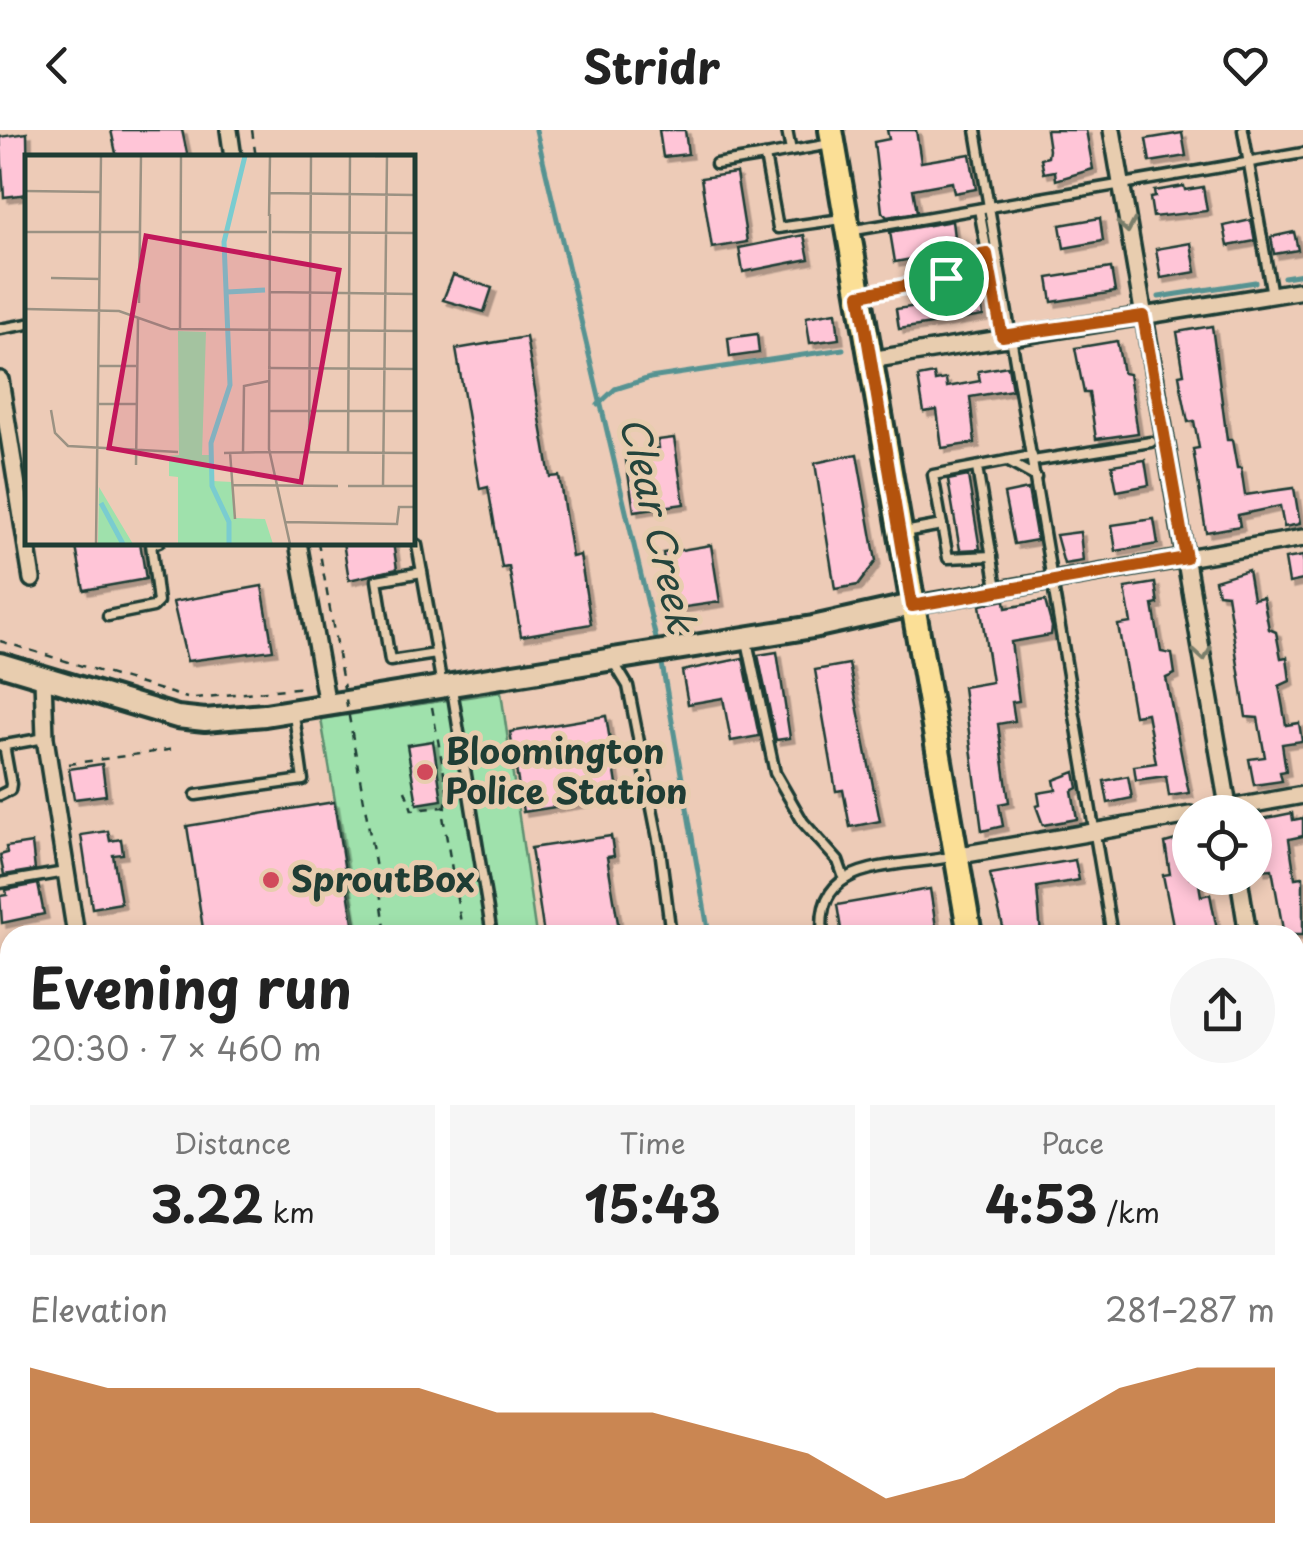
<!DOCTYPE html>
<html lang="en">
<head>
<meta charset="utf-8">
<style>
	body { margin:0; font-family:"Playpen Sans",sans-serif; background:#f6f6f6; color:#222; height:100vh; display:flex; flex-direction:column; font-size:38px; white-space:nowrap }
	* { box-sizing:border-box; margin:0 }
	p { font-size:32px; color:#767676 }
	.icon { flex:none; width:55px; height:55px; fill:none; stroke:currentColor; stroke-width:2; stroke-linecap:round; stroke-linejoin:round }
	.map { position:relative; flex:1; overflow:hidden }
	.drawer { position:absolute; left:0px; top:795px; width:1305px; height:642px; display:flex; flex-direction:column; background:#fff; border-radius:30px 30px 0 0; box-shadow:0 5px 15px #0003 }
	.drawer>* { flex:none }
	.controls { position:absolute; left:1172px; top:665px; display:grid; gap:20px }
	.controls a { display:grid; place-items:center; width:100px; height:100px; border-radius:50%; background:#fff; box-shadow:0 5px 15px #0003; font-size:50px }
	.pin { position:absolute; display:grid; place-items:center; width:85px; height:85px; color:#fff; margin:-42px; border:5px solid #fff; border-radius:50%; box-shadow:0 2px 10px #0007 }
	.round { display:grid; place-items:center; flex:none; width:105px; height:105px; border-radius:52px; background:#f6f6f6 }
	.summary { display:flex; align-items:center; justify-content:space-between; height:170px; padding:0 30px }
	h1 { font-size:55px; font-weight:700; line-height:75px }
	.stats { display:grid; grid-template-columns:repeat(3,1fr); gap:15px; height:170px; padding:10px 30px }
	.stats div { display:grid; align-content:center; border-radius:0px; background:#f6f6f6; text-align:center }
	.stats b { font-size:50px; font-weight:700 }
	.stats small { font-size:28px; font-weight:400 }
	.stats p { font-size:28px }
	.chart { height:280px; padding:20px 30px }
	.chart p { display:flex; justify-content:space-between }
	.chart svg { width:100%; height:180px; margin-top:10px; fill:#b45309; opacity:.7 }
	header { display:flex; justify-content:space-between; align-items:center; height:130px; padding:0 30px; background:#fff; font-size:45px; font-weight:700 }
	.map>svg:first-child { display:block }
	.green { fill:#9fe1ac; stroke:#5f8f70; stroke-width:2.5 }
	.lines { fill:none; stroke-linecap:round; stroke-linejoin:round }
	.stream { stroke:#569392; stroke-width:5 }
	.building { fill:#ffc5d7; stroke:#1f3d34; stroke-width:2.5; filter:url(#shadow) }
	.lane-casing { stroke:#1f3d34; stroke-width:15 }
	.street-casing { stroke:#1f3d34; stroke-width:22 }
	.secondary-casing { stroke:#1f3d34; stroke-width:28 }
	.primary-casing { stroke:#1f3d34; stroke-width:30 }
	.path { stroke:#1f3d34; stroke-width:2.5; stroke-dasharray:8 8; stroke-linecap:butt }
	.lane { stroke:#e8cdaf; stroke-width:8 }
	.street { stroke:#e8cdaf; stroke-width:15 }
	.secondary { stroke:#e8cdaf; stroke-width:20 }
	.primary { stroke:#fbdf96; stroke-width:22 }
	.path-bridge { stroke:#1f3d34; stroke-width:2.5; stroke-dasharray:8 8; stroke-linecap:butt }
	.oneway { stroke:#797e6b }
	.route-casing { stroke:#fff; stroke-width:20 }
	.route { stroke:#b45309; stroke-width:12 }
	.poi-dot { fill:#d1495b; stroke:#e8cdaf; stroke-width:4 }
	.labels { text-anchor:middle; stroke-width:10; stroke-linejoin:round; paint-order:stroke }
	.poi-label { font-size:35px; font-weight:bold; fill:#1f3d34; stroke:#e8cdaf; text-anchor:start }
	.water-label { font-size:38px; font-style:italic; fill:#24443c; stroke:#e8cdaf }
	.inset-river { fill:none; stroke:#7accd0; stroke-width:5 }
	.inset-road { fill:none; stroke:#9b9283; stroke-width:2.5 }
	.view { fill:#c2185b; fill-opacity:0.15; stroke:#c2185b; stroke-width:5 }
	.inset-edge { fill:none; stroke:#1f3d34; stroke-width:5 }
</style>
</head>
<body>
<header><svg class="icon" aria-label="back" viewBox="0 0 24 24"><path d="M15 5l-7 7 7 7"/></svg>Stridr<svg class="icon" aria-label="heart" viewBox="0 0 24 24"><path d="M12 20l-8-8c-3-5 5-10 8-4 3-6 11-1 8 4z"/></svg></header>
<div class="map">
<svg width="1303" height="1437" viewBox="0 0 1303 1437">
	<defs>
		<filter id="shadow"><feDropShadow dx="4.5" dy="4.5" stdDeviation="0" flood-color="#0004"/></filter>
	</defs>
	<rect width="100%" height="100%" fill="#edcbb7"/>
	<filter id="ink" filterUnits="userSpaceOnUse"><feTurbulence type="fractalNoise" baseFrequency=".01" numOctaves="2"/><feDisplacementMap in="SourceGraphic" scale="20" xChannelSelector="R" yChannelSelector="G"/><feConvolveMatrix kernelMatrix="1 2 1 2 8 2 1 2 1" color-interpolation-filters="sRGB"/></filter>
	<g filter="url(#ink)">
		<g class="green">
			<path d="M 501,562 L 536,805 L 358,805 L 321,589 Z"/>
			<path d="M 405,1428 L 701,1428 L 703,1437 L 406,1437 Z"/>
		</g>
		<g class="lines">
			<g class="stream">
				<path d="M 536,0 L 658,517"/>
				<path d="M 1284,147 L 1303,144"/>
				<path d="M 1159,167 L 1255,152"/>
				<path d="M 598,275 L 615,259 L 650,248 L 843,219"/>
				<path d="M 661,528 L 709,805"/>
				<path d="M 692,1428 L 694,1437"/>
			</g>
		</g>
		<g class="building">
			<path d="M 111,0 L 182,0 L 188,28 L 117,28 Z"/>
			<path d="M 659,0 L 685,0 L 688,24 L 663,27 Z"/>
			<path d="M 887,0 L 916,0 L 921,32 L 970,24 L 976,59 L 954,63 L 952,52 L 913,59 L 917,82 L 887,87 L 882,82 L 874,12 L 889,9 Z"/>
			<path d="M 1046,0 L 1086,0 L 1093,39 L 1056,50 L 1055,41 L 1044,43 L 1041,29 L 1048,27 L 1049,20 Z"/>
			<path d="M 27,3 L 28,64 L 4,67 L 0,7 Z"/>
			<path d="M 1182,3 L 1186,26 L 1150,32 L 1146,9 Z"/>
			<path d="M 736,43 L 747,112 L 712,118 L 701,48 Z"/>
			<path d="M 1184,56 L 1185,60 L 1203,57 L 1207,81 L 1153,87 L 1150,68 L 1155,67 L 1154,61 Z"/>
			<path d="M 1100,88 L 1103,111 L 1064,118 L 1060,95 Z"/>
			<path d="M 1251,90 L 1255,111 L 1228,116 L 1224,96 Z"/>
			<path d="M 952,91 L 954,107 L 936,110 L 939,124 L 895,132 L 890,102 Z"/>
			<path d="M 1294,102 L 1298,120 L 1274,124 L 1271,107 Z"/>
			<path d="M 804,105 L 809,129 L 743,142 L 739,118 Z"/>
			<path d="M 1191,113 L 1196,142 L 1161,148 L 1156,119 Z"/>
			<path d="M 1111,138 L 1115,162 L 1052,172 L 1048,148 Z"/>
			<path d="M 977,143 L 983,186 L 899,199 L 896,179 L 954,171 L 951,152 L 956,146 Z"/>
			<path d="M 453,145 L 492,158 L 484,182 L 443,170 Z"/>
			<path d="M 836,182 L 839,209 L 810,213 L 806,187 Z"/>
			<path d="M 1212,196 L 1227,310 L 1232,310 L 1237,338 L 1241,338 L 1245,365 L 1294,358 L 1300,394 L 1284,397 L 1280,376 L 1238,385 L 1240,396 L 1206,402 L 1193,319 L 1199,318 L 1194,291 L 1188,292 L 1182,262 L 1179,245 L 1184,244 L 1177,202 Z"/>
			<path d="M 757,204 L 759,223 L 730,227 L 728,208 Z"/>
			<path d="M 526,207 L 550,347 L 559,346 L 572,427 L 580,425 L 591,494 L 521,506 L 509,437 L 502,438 L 488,357 L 480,359 L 456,219 Z"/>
			<path d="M 1117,211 L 1123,243 L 1129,244 L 1138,303 L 1096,309 L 1089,263 L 1084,263 L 1075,218 Z"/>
			<path d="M 1008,236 L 1012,260 L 970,267 L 975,313 L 942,318 L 937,280 L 924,282 L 918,247 L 934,244 L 935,251 L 946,249 L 947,257 L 980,251 L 978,241 Z"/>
			<path d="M 674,308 L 684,374 L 634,381 L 625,324 L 659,318 L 658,310 Z"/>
			<path d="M 857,324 L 876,431 L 858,455 L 835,459 L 815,333 Z"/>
			<path d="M 1145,330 L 1149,355 L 1117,361 L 1112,335 Z"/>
			<path d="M 968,346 L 980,419 L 960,420 L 948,350 Z"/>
			<path d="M 1028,359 L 1037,410 L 1014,414 L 1004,364 Z"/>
			<path d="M 1154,389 L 1158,414 L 1116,421 L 1112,395 Z"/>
			<path d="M 1080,402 L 1083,431 L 1064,434 L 1056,405 Z"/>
			<path d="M 75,412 L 140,412 L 146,449 L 84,460 Z"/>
			<path d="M 343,412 L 393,412 L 397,439 L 349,450 Z"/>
			<path d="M 711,415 L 720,472 L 672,479 L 663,423 Z"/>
			<path d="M 1303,426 L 1303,450 L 1289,453 L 1285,429 Z"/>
			<path d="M 1248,440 L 1253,469 L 1263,467 L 1269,499 L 1276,502 L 1281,528 L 1287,527 L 1290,551 L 1279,556 L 1286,595 L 1299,593 L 1302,611 L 1282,614 L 1286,641 L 1280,642 L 1282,651 L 1254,655 L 1249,629 L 1265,627 L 1258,588 L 1246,587 L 1227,464 L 1218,463 L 1215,450 Z"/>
			<path d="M 1155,453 L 1158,474 L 1153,475 L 1161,522 L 1172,524 L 1175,544 L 1166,548 L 1189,663 L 1169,666 L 1166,646 L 1136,650 L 1134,636 L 1156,633 L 1147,583 L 1134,585 L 1118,495 L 1131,493 L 1125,458 Z"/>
			<path d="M 262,456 L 273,520 L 187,531 L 173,472 Z"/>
			<path d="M 1005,470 L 1006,478 L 1045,471 L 1052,497 L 1051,505 L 1011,512 L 1019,571 L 1012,572 L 1015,591 L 998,594 L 1009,672 L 999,674 L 1003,696 L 982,701 L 963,557 L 992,552 L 980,475 Z"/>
			<path d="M 777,522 L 790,608 L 776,610 L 758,525 Z"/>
			<path d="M 743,528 L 759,606 L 731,611 L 723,568 L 688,574 L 682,541 Z"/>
			<path d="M 849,534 L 880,691 L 850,697 L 843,660 L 836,661 L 815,540 Z"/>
			<path d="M 606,586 L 619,667 L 523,682 L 510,602 Z"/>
			<path d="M 433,611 L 442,670 L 417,674 L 407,615 Z"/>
			<path d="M 102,634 L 106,665 L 74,669 L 69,639 Z"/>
			<path d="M 1075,642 L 1078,658 L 1072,661 L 1077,689 L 1043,695 L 1036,676 L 1040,675 L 1038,663 L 1056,660 L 1054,650 Z"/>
			<path d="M 1128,646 L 1132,668 L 1108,673 L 1104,651 Z"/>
			<path d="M 334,672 L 355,805 L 204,805 L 187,696 Z"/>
			<path d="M 1292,683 L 1293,690 L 1303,688 L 1303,706 L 1289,709 L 1295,748 L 1303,747 L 1303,805 L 1284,805 L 1272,739 L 1261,740 L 1259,726 L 1268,724 L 1262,689 Z"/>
			<path d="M 108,701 L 110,711 L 121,709 L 123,724 L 113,725 L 121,773 L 92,778 L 81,705 Z"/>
			<path d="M 611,706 L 614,726 L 607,727 L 620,805 L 544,805 L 531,718 Z"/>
			<path d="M 1190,706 L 1190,748 L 1198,748 L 1201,766 L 1210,764 L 1218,805 L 1175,805 L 1163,745 L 1170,744 L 1165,713 Z"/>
			<path d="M 32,713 L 35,740 L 4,745 L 0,725 L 7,723 L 6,717 Z"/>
			<path d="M 1075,730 L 1079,750 L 1037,757 L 1041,805 L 1005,805 L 990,744 Z"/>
			<path d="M 38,754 L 44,784 L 2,793 L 0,766 L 7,765 L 6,760 Z"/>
			<path d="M 930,759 L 936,797 L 885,805 L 842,805 L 837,775 Z"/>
		</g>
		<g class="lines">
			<g class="lane-casing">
				<g id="lane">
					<path d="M 787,0 L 791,21 L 765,26 L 778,98 L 842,89"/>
					<path d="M 976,0 L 1112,805"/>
					<path d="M 1243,0 L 1272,165"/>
					<path d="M 791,21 L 831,14"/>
					<path d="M 716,34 L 765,26"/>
					<path d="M 979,79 L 1002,206"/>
					<path d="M 849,101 L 1303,23"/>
					<path d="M 864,164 L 946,147 L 958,129 L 996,123"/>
					<path d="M 0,199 L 28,194"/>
					<path d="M 1007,331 L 1036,347"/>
					<path d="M 1033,331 L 1151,312"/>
					<path d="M 977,338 L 997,458"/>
					<path d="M 942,395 L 948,428 L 992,426"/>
					<path d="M 904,402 L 942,395 L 933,345 L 1032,326"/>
					<path d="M 417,415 L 422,442"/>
					<path d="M 108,486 L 153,477 L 158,472 L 151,414 L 159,412"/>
					<path d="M 747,511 L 775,643 L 803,692 L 838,731 L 843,745"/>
					<path d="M 436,524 L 390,531 L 377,450 L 422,442 L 442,556"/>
					<path d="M 614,533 L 628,556 L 660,719 L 671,805"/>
					<path d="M 452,559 L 492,805"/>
					<path d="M 0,616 L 45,608"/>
					<path d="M 0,665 L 10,660 L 11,654 L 4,615"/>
					<path d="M 196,665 L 303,650 L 294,585"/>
					<path d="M 0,753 L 65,742"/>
					<path d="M 823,805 C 813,726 899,739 955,726"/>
					<path d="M 0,1006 L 10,1005"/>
					<path d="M 0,1129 L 10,1191"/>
					<path d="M 0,1265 L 10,1264"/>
					<path d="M 48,1428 L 49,1437"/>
				</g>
			</g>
			<g class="street-casing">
				<g id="street">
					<path d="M 229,0 L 233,28"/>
					<path d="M 1112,0 L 1229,682"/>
					<path d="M 870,230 L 1303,160"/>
					<path d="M 0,250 L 32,449"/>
					<path d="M 298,412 L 327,575"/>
					<path d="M 912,475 L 1303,408"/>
					<path d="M 43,548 L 45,608 L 76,805"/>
					<path d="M 1209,682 L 1303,665"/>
					<path d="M 955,726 L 1190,685"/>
					<path d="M 1239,748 L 1248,805"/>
					<path d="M 0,882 L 10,881"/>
					<path d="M 1295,957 L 1303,955"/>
					<path d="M 1295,1100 L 1303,1147"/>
					<path d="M 0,1137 L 10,1135"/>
					<path d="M 180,1428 L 182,1437"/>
					<path d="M 830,1428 L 833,1437"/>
					<path d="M 64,1437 L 138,1428"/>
				</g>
			</g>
			<g class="secondary-casing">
				<g id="secondary">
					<path d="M 0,534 L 177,587 L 205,590 L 265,585 L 813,497 L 912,475"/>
					<path d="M 1295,1238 L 1303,1236"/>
				</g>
			</g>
			<g class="primary-casing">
				<g id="primary">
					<path d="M 831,0 L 970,805"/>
					<path d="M 1119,1428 L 1122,1437"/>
				</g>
			</g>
			<g class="path">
				<path d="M 252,0 L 256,28"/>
				<path d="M 0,511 L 187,568"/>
				<path d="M 195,568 L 306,557"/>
				<path d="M 432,577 L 448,665 L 443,686 L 463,805"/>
				<path d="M 68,634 L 175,619"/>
				<path d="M 405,660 L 412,680 L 444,677"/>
				<path d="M 380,761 L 386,805"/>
				<path d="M 493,1428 L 495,1437"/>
				<path d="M 586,1428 L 588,1437"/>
			</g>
			<use href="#lane" class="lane"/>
			<use href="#street" class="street"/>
			<use href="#secondary" class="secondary"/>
			<use href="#primary" class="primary"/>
			<path class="path-bridge" d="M 318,412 L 380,761"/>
		</g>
		<defs><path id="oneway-chevron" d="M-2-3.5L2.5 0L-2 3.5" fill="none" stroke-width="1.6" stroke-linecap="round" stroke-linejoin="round" transform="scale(2.5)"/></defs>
		<g class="oneway">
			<use href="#oneway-chevron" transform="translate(1127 96) rotate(80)"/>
			<use href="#oneway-chevron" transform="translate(1203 524) rotate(80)"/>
		</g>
	</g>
	<g class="lines" filter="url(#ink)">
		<g class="route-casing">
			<path id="route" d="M 987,124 L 1002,206 L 1143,186 L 1186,428 L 912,476 L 860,165 L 946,148 L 958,129 Z"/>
		</g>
		<use href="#route" class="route"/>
	</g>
	<g class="poi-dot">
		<circle cx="425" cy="642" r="10"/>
		<circle cx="271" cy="750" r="10"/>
	</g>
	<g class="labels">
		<g class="poi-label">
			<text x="445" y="634">Bloomington<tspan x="445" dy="40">Police Station</tspan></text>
			<text x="291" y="762">SproutBox</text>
		</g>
		<g class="water-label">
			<text transform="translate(657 395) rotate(77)" y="13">Clear Creek</text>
		</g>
	</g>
	<g transform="translate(25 25)">
		<rect width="390" height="390" fill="#edcbb7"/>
		<path d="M 153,176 L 181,177 L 177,300 L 188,300 L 188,326 L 207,327 L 210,363 L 240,364 L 248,389 L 153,389 L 153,322 L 144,321 L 144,301 L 154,300 ZM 74,332 L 108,389 L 73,389 Z" fill="#9fe1ac"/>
		<path class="inset-river" d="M 202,137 L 240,135M 76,348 L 98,389M 204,389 L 204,367 L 187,331 L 186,288 L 205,230 L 199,87 L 220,1"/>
		<path class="inset-road" d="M 350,1 L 390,1M 0,36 L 76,37M 245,38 L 390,40M 245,59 L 244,294 L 265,389M 244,61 L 245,1M 0,77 L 115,77M 155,77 L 242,77M 247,77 L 390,78M 26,123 L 75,124M 244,137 L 390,139M 114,148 L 116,1M 0,154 L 94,156 L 145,174 L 390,176M 155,174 L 156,1M 74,211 L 111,211M 243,213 L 390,214M 74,249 L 111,249M 26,255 L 30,278 L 43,291 L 153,297M 243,256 L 390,256M 205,297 L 210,364M 218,297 L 219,231 L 244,226M 245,297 L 390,298M 284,297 L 286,1M 199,298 L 245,297M 323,298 L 325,1M 111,310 L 113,163M 208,330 L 313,331M 323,331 L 390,331M 358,331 L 362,1M 260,367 L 372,369 L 374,352 L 390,352M 71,389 L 76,1"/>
		<path class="view" d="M 121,81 L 314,115 L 276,327 L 84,293 Z"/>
		<rect width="390" height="390" class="inset-edge"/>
	</g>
</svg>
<div class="controls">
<a><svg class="icon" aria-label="locate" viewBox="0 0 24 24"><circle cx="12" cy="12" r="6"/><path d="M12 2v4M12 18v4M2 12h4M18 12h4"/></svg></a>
</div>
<div class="pin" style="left:946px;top:148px;background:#1e9e55"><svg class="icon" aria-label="arrive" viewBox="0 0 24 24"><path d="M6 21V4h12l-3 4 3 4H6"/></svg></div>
<section class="drawer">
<div class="summary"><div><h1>Evening run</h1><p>20:30 · 7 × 460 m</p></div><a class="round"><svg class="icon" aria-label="share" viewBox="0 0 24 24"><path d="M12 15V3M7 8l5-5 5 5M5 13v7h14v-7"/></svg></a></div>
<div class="stats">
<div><p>Distance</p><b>3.22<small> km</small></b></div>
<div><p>Time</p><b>15:43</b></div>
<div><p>Pace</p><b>4:53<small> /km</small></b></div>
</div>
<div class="chart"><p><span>Elevation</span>281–287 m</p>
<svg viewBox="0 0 160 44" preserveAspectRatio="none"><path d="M0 44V6L10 11L20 11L30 11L40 11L50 11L60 17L70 17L80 17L90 22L100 27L110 38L120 33L130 22L140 11L150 6L160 6V44z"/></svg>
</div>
</section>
</div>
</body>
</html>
